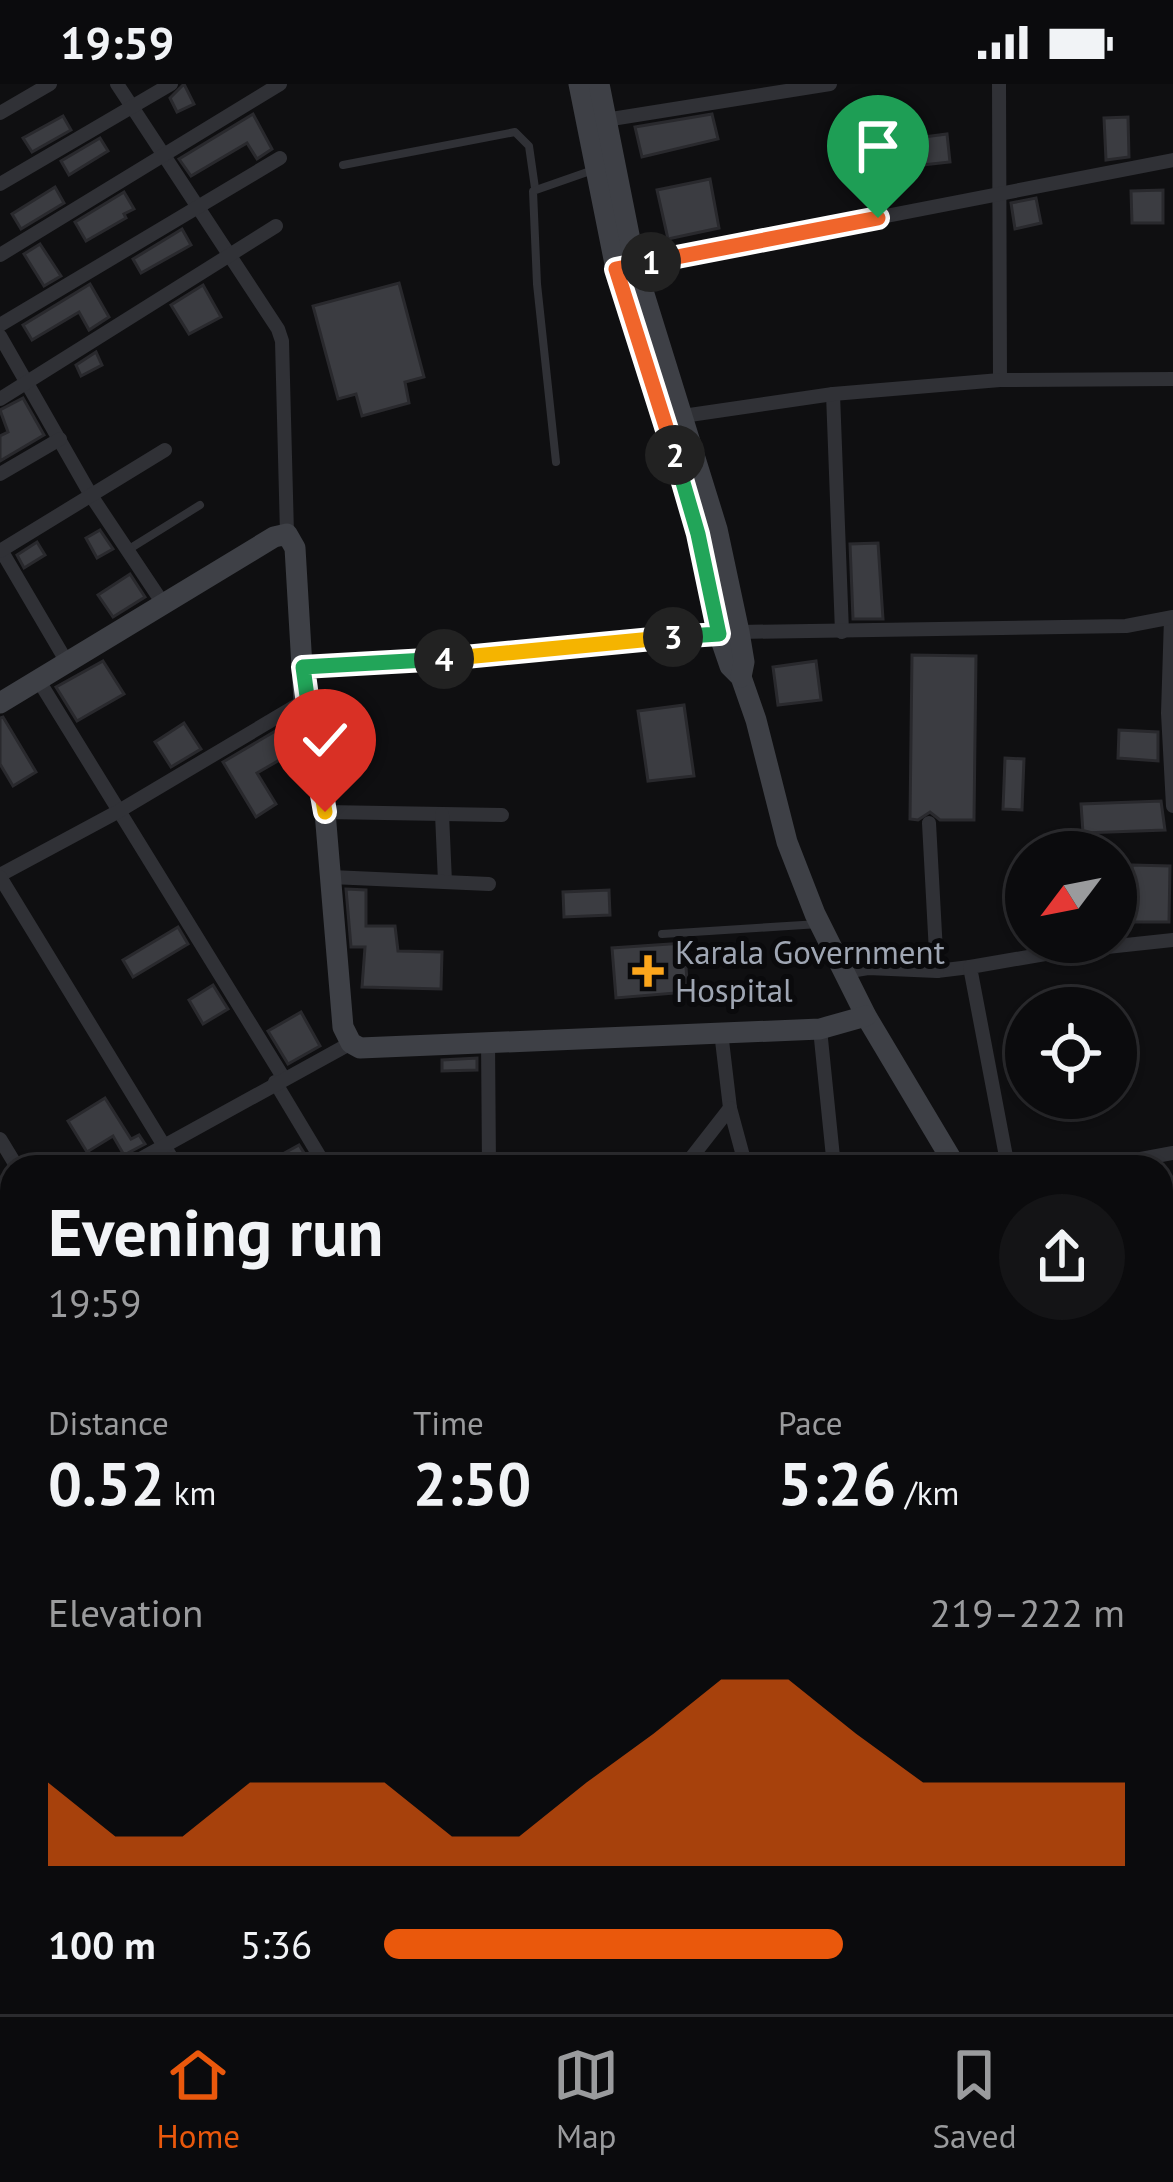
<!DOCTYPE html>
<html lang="en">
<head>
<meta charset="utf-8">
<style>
	body { margin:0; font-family:"PT Sans",sans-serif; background:#141416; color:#f1f3f6; height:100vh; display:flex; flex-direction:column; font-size:45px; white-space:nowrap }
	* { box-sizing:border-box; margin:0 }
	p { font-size:39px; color:#9a9b9d }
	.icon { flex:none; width:66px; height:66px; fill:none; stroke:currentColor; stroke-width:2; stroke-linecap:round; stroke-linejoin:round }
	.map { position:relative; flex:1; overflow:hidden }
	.drawer { position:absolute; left:0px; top:1071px; width:1173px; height:861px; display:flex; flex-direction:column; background:#0b0b0d; border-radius:36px 36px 0 0; box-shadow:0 3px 9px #0004,0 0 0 3px #2b2b2e }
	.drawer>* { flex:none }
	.needle { width:78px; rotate:238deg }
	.tools { position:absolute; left:1005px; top:747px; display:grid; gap:24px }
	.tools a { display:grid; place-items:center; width:132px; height:132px; border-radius:50%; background:#0b0b0d; box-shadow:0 3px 9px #0004,0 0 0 3px #2b2b2e; font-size:60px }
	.pin { position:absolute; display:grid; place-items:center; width:102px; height:102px; color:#fff; margin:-123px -51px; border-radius:50% 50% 50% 0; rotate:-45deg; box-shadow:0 0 12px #0007 }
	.pin .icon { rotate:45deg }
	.km { position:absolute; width:60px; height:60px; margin:-30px; border-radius:50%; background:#222; color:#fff; font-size:33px; line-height:60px; text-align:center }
	.round { display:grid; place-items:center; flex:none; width:126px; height:126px; border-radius:63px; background:#141416 }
	.head { display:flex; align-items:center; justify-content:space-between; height:204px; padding:0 48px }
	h1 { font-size:66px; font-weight:700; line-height:90px }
	.metrics { display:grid; grid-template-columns:repeat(3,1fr); gap:18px; height:204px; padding:12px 48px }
	.metrics div { display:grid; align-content:center }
	.metrics b { font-size:60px; font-weight:700 }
	.metrics small { font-size:33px; font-weight:400 }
	.metrics p { font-size:33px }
	.chart { height:336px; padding:24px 48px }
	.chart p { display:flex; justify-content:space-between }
	.chart svg { width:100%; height:216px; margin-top:12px; fill:#ea580c; opacity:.7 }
	ul { padding:0 48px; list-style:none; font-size:39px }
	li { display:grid; grid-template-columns:192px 144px 1fr; align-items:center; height:90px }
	li i { height:30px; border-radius:15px; background:#ea580c }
	.status { display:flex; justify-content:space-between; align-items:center; height:84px; padding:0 60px; background:#0b0b0d; direction:ltr }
	.status svg { height:33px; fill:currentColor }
	.menu { display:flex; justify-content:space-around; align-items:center; height:168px; border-top:3px solid #2b2b2e; background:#0b0b0d; font-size:33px; color:#9a9b9d }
	.menu a { display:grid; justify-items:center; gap:6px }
	.menu .selected { color:#ea580c }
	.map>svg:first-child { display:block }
	.building { fill:#3b3c41; stroke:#29292d; stroke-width:3 }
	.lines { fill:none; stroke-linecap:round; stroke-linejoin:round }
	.lane { stroke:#303136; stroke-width:8 }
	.street { stroke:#303136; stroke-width:14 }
	.secondary { stroke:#3e4046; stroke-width:21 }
	.split-1-casing { stroke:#fff; stroke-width:24 }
	.split-2-casing { stroke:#fff; stroke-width:24 }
	.split-3-casing { stroke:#fff; stroke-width:24 }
	.split-4-casing { stroke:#fff; stroke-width:24 }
	.split-5-casing { stroke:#fff; stroke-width:24 }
	.split-6-casing { stroke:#fff; stroke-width:24 }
	.split-1 { stroke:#f0652b; stroke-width:15 }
	.split-2 { stroke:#f0652b; stroke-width:15 }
	.split-3 { stroke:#22a559; stroke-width:15 }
	.split-4 { stroke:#f5b400; stroke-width:15 }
	.split-5 { stroke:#22a559; stroke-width:15 }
	.split-6 { stroke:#f5b400; stroke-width:15 }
	.poi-dot { fill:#fca61c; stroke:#0a0a0c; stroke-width:4.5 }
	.labels { text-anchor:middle; stroke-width:10; stroke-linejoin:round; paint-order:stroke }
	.poi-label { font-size:33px; fill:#9fa6b3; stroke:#0a0a0c; text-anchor:start }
</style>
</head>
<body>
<div class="status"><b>19:59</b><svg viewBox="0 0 49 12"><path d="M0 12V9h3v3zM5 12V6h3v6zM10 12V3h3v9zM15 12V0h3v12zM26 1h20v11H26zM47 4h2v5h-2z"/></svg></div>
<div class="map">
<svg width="1173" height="1930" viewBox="0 0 1173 1930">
	<rect width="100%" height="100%" fill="#0f0f11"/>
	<g class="building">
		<path d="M 184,0 L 194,20 L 177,28 L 170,14 Z"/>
		<path d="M 253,30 L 272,65 L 257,75 L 247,59 L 191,92 L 179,75 Z"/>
		<path d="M 712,30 L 718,55 L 642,73 L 635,43 Z"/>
		<path d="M 63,32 L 71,46 L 32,68 L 23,54 Z"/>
		<path d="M 1128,33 L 1129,73 L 1106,76 L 1104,34 Z"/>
		<path d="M 947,50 L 950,78 L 904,83 L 900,56 Z"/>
		<path d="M 100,54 L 108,67 L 69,91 L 61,77 Z"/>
		<path d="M 710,95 L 719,144 L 668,155 L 657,106 Z"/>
		<path d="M 55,103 L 64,119 L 21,145 L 12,130 Z"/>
		<path d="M 1163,106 L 1163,139 L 1132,139 L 1131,107 Z"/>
		<path d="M 124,108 L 134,125 L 124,130 L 126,134 L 86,157 L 75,138 Z"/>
		<path d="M 1036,114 L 1041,139 L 1015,145 L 1011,119 Z"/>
		<path d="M 182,145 L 191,161 L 141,189 L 133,175 Z"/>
		<path d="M 40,160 L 61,192 L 44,202 L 24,170 Z"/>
		<path d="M 399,199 L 424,293 L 405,298 L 409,319 L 362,332 L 356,310 L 338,315 L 313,222 Z"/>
		<path d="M 90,200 L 109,233 L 89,246 L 79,228 L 32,256 L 23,241 Z"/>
		<path d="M 203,201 L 221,233 L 189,250 L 171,221 Z"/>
		<path d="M 96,268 L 102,281 L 81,292 L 76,281 Z"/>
		<path d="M 23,314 L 44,351 L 0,377 L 0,352 L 8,348 L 0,326 Z"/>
		<path d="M 100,446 L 113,465 L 97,474 L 86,454 Z"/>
		<path d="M 37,458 L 45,471 L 24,484 L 17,471 Z"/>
		<path d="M 878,459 L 883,535 L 853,535 L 850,460 Z"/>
		<path d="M 130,490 L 145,513 L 113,533 L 98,511 Z"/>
		<path d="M 912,571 L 976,572 L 974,736 L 940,736 L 930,728 L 918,736 L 910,735 Z"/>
		<path d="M 103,577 L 124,610 L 77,637 L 56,603 Z"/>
		<path d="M 816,577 L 821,616 L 778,621 L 773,583 Z"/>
		<path d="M 684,621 L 694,692 L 648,697 L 638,627 Z"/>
		<path d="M 3,633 L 36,688 L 13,702 L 0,680 L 0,634 Z"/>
		<path d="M 184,639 L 201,665 L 171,683 L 155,658 Z"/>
		<path d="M 277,646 L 290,670 L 257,689 L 276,720 L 256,733 L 223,678 Z"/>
		<path d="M 1119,646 L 1158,648 L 1158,677 L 1118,674 Z"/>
		<path d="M 1005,674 L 1024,675 L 1022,726 L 1003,725 Z"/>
		<path d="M 1161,717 L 1165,746 L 1083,749 L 1081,720 Z"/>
		<path d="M 1132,781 L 1170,782 L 1169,838 L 1132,838 Z"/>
		<path d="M 346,805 L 366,806 L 366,842 L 395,842 L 398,867 L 442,868 L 441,905 L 362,903 L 365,863 L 351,863 Z"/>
		<path d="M 609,806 L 610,831 L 564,833 L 563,808 Z"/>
		<path d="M 178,843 L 188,860 L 133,893 L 123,876 Z"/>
		<path d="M 684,859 L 688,908 L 616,914 L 612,864 Z"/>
		<path d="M 213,901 L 228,925 L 203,940 L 189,916 Z"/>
		<path d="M 301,928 L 320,962 L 288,980 L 268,947 Z"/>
		<path d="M 477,974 L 477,986 L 442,987 L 442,976 Z"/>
		<path d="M 105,1014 L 131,1055 L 139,1051 L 145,1060 L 124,1071 L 113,1052 L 87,1068 L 68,1037 Z"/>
		<path d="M 299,1061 L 313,1083 L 259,1083 Z"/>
		<path d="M 12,1509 L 12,1551 L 6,1551 L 0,1512 Z"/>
	</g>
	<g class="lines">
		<g class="lane">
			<path d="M 343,81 L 515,48 L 529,62 L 535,104"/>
			<path d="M 556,378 L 537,200 L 533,107 L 596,85"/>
			<path d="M 126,467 L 200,421"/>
			<path d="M 662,850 L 819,840"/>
		</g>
		<g class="street">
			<path d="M 117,0 L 278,245 L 282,257 L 287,450"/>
			<path d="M 999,0 L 1000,296"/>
			<path d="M 0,29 L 50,0"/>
			<path d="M 599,37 L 830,0"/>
			<path d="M 0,100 L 171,0"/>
			<path d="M 0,171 L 280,0"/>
			<path d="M 630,182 L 1173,76"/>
			<path d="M 0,241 L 280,74"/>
			<path d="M 0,252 L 92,413 L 164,521"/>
			<path d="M 833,310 L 842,548"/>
			<path d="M 0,315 L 276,142"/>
			<path d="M 676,333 L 833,310 L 1000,296 L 1173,295"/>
			<path d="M 0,390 L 60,355"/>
			<path d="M 1,466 L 68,580"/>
			<path d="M 0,467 L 165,366"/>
			<path d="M 1171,534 L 1168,629 L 1173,722"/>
			<path d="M 303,583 L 377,581 L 739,548 L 1126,542 L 1173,533"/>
			<path d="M 39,597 L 283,993"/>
			<path d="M 325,728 L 502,731"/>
			<path d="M 442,730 L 445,798"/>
			<path d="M 929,739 L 937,887 L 970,883"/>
			<path d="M 0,791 L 119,727 L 304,617"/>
			<path d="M 0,793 L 177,1083"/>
			<path d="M 331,793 L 489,800"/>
			<path d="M 844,888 L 868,884 L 937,887"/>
			<path d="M 820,945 L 834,1083"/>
			<path d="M 721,948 L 730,1024 L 746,1083"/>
			<path d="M 488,956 L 489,1083"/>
			<path d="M 275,998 L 326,1083"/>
			<path d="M 0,1055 L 17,1083"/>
			<path d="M 126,1083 L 351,959"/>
			<path d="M 684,1083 L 730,1024"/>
			<path d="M 1008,1083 L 970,883 L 1051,869 L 1173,856"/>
			<path d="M 1098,1083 L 1173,1069"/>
			<path d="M 0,1157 L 12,1149"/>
			<path d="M 0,1328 L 12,1348"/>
			<path d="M 1161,1353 L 1173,1341"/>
			<path d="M 1161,1483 L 1173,1479"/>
			<path d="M 1161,1675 L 1173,1670"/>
			<path d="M 0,1769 L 12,1773"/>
			<path d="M 95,1920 L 97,1930"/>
			<path d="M 264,1920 L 268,1930"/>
			<path d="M 452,1920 L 453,1930"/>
			<path d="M 725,1920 L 728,1930"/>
			<path d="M 998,1920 L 1048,1925 L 1055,1930"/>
			<path d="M 1145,1920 L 1147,1930"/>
			<path d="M 568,1930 L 568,1920"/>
			<path d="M 836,1930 L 836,1920"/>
		</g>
		<g class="secondary">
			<path d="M 579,0 L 616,185 L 698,450 L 719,550 L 730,582 L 741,593 L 756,636 L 787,758 L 815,830 L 866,932 L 956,1083"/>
			<path d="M 599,0 L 635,181 L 717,445 L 739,548 L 744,578 L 741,593"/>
			<path d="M 0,619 L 274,453 L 287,450 L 295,464 L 304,617 L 325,728 L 343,943 L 351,959 L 360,964 L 820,945 L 866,932"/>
			<path d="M 1161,1408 L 1173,1425"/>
		</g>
	</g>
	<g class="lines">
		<g class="split-1-casing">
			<path id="split-1" d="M 651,178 L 878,134"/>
		</g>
		<g class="split-2-casing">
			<path id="split-2" d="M 651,178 L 616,185 L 675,371"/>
		</g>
		<g class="split-3-casing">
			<path id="split-3" d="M 673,553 L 719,550 L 698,450 L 675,371"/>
		</g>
		<g class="split-4-casing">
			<path id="split-4" d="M 444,575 L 673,553"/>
		</g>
		<g class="split-5-casing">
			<path id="split-5" d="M 315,671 L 303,583 L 444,575"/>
		</g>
		<g class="split-6-casing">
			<path id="split-6" d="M 315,671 L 325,728"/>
		</g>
		<use href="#split-1" class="split-1"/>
		<use href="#split-2" class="split-2"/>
		<use href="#split-3" class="split-3"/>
		<use href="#split-4" class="split-4"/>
		<use href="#split-5" class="split-5"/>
		<use href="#split-6" class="split-6"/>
	</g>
	<path class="poi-dot" d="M642 869h12v12h12v12h-12v12h-12v-12h-12v-12h12z"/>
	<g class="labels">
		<g class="poi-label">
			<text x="675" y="880">Karala Government<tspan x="675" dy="38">Hospital</tspan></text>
		</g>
	</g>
</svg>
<div class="tools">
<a><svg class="needle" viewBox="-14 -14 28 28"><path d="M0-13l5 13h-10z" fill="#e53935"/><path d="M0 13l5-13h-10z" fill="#9a9b9d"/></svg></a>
<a><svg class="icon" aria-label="locate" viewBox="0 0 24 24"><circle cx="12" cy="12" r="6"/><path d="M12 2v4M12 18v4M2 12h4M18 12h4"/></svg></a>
</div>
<div class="pin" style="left:878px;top:134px;background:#1e9e55"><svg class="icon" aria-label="arrive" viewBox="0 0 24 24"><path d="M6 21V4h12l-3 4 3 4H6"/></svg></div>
<div class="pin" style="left:325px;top:728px;background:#d93025"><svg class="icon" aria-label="check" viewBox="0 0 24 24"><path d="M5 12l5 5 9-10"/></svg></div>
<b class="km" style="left:651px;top:178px">1</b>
<b class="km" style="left:675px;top:371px">2</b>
<b class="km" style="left:673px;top:553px">3</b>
<b class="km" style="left:444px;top:575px">4</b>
<section class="drawer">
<div class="head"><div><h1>Evening run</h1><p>19:59</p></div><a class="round"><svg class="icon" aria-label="share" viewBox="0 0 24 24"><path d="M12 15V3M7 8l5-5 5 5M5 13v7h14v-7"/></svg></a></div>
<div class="metrics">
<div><p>Distance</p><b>0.52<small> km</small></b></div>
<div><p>Time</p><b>2:50</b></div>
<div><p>Pace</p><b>5:26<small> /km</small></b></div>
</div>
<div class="chart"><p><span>Elevation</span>219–222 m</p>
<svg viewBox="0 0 160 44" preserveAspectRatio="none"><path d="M0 44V27L10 38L20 38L30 27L40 27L50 27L60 38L70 38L80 27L90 17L100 6L110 6L120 17L130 27L140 27L150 27L160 27V44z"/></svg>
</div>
<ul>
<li><b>100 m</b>5:36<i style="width:62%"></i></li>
</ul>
</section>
</div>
<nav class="menu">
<a class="selected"><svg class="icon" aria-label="home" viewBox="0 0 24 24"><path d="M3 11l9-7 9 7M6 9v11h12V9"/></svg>Home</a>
<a><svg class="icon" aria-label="map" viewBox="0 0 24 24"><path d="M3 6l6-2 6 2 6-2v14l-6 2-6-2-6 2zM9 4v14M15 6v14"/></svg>Map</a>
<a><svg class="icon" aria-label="saved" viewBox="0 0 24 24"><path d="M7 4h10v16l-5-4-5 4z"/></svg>Saved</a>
</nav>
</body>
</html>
